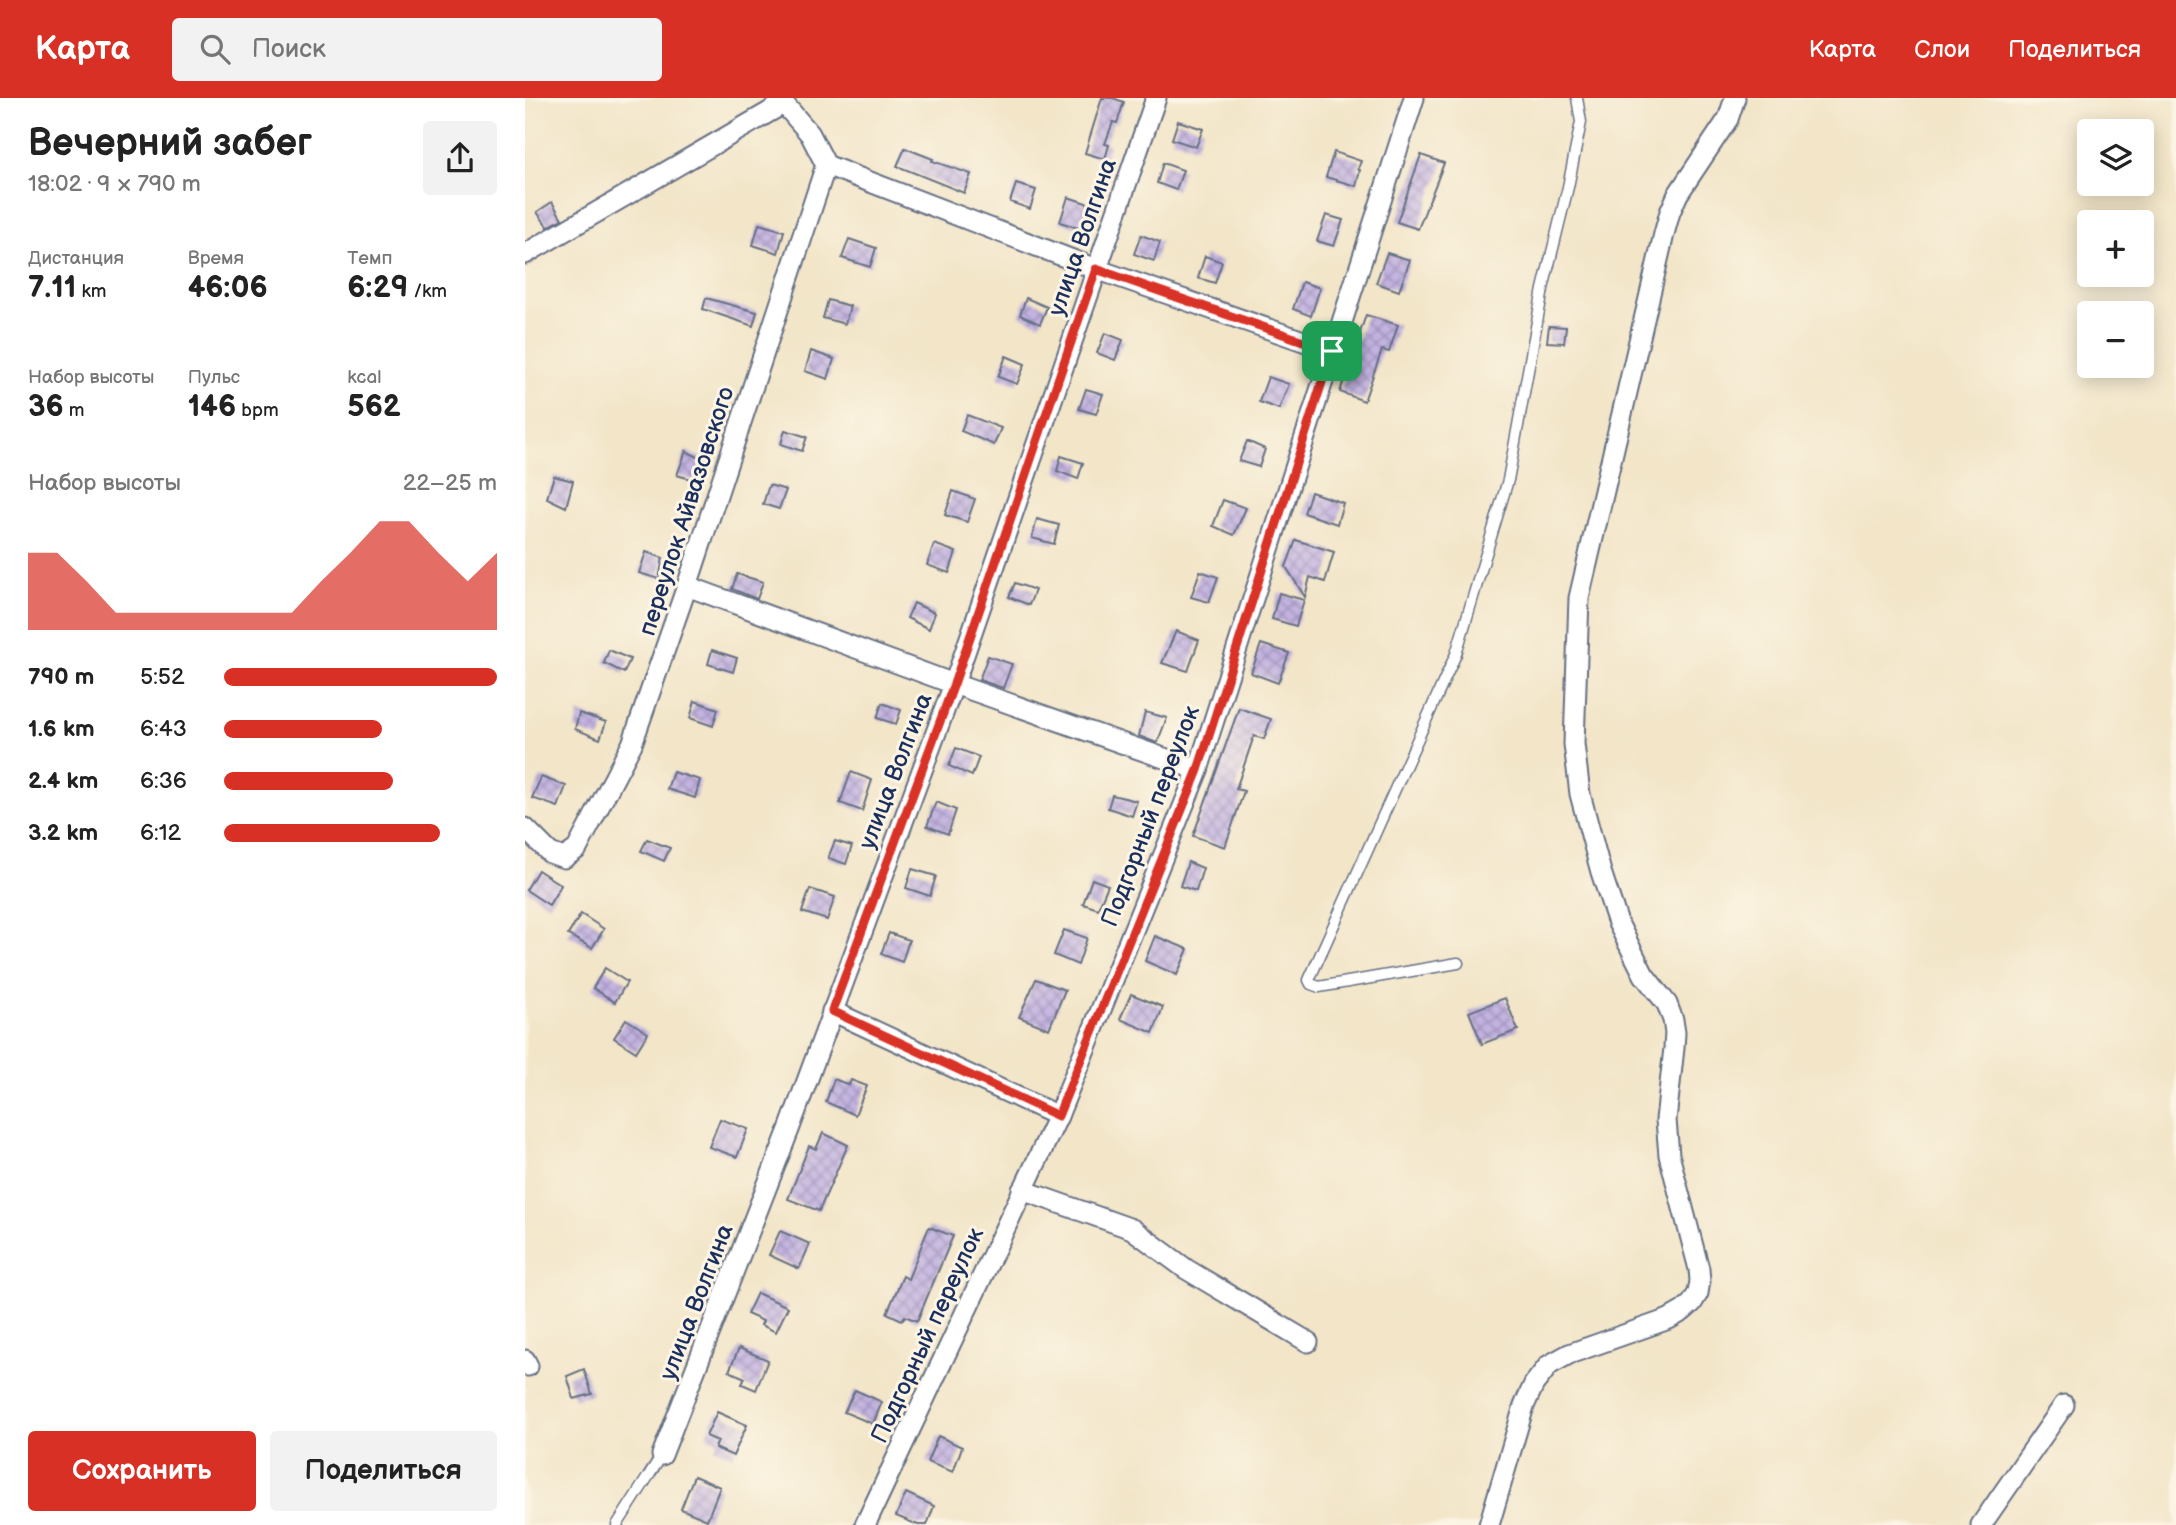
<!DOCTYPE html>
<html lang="ru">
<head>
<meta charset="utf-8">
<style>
	body { margin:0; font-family:"Balsamiq Sans",sans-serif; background:#f2f2f2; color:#222; height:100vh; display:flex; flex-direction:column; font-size:26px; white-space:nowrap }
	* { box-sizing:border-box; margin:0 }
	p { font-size:23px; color:#767676 }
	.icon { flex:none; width:38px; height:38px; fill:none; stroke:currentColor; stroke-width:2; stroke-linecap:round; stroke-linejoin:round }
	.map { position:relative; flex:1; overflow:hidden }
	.details { display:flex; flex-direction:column; background:#fff; width:525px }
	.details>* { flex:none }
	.controls { position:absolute; left:1552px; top:21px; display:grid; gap:14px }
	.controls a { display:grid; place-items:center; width:77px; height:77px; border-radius:7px; background:#fff; box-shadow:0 4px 18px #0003; font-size:35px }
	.pin { position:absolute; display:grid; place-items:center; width:60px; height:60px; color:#fff; margin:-30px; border-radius:14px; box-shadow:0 4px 10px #0006 }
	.round { display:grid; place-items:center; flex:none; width:74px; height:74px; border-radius:7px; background:#f2f2f2 }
	.summary { display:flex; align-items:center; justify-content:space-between; height:119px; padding:0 28px }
	h1 { font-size:38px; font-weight:800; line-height:52px }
	.figures { display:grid; grid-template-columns:repeat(3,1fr); gap:10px; height:119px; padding:7px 28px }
	.figures div { display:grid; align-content:center }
	.figures b { font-size:30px; font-weight:800 }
	.figures small { font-size:19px; font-weight:400 }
	.figures p { font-size:19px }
	.chart { height:196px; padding:14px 28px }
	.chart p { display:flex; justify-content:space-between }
	.chart svg { width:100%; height:126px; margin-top:7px; fill:#d93025; opacity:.7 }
	.cta { display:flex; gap:14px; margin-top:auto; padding:14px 28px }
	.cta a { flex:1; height:80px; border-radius:7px; background:#d93025; color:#fff; font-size:28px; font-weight:800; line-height:80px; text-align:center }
	.cta a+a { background:#f2f2f2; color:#222 }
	ul { padding:0 28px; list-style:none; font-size:23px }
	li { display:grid; grid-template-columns:112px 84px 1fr; align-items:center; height:52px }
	li i { height:18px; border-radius:9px; background:#d93025 }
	header { display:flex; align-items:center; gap:42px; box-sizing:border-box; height:98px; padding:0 35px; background:#d93025; color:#fff }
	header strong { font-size:33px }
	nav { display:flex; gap:38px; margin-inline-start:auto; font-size:24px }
	.search { width:490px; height:63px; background:#f2f2f2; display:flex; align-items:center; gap:18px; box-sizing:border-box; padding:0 24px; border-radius:7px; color:#767676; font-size:26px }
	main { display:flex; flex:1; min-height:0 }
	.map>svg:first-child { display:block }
	.building { fill:url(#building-cross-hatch) }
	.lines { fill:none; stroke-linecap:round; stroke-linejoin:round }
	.service-casing { stroke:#666f83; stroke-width:13 }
	.minor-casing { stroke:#666f83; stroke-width:23 }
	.service { stroke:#fff; stroke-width:10 }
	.minor { stroke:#fff; stroke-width:19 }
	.route-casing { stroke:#fff; stroke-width:14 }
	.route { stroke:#d93025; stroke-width:9 }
	.labels { text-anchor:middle; stroke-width:6; stroke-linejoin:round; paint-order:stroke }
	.street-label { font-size:24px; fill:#1b2f5e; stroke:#fcf5e5 }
</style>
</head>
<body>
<header>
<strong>Карта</strong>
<div class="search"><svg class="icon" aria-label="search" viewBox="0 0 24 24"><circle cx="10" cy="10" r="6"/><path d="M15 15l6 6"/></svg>Поиск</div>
<nav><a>Карта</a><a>Слои</a><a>Поделиться</a></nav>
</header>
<main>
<section class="details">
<div class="summary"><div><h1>Вечерний забег</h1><p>18:02 · 9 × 790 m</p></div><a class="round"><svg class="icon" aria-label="share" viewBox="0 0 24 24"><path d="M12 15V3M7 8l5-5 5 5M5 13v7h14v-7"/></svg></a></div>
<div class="figures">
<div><p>Дистанция</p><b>7.11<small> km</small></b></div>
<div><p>Время</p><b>46:06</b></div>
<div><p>Темп</p><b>6:29<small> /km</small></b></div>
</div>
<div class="figures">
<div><p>Набор высоты</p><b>36<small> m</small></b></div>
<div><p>Пульс</p><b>146<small> bpm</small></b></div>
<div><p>kcal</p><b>562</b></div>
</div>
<div class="chart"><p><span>Набор высоты</span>22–25 m</p>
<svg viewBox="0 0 160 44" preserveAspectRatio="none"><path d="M0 44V17L10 17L20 27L30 38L40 38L50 38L60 38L70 38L80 38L90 38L100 27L110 17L120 6L130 6L140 17L150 27L160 17V44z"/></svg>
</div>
<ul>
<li><b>790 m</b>5:52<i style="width:100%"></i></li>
<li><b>1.6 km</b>6:43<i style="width:58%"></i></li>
<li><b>2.4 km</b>6:36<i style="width:62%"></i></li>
<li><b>3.2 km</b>6:12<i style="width:79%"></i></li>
</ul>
<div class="cta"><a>Сохранить</a><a>Поделиться</a></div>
</section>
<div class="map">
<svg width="1651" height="1427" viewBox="0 0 1651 1427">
	<defs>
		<pattern id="building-cross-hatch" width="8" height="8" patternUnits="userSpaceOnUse" patternTransform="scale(1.75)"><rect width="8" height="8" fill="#c3b3e1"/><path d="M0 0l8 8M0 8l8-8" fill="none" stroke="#9e92ba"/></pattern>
	</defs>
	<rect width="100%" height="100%" fill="#fcf5e5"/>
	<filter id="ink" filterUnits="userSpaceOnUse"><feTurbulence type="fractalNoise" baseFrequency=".0143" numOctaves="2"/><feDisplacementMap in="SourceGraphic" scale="14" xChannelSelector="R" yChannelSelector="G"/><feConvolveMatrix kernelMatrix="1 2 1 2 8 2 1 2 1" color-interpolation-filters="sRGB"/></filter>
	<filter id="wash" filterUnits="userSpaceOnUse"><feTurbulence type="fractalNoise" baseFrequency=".00686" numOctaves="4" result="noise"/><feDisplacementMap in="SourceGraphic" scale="28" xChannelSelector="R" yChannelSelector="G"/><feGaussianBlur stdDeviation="1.57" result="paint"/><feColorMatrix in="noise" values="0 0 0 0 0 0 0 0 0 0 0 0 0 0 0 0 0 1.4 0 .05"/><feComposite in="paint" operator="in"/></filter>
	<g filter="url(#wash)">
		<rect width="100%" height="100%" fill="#f2e5c8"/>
		<g id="blocks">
			<g class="building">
				<path d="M 577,0 L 588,0 L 599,4 L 592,25 L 588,24 L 580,46 L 584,47 L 580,61 L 560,55 Z"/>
				<path d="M 653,23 L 678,31 L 671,49 L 647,41 Z"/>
				<path d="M 380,50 L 408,61 L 407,63 L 446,76 L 439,95 L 372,68 Z"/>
				<path d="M 809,54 L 836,63 L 833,71 L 835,72 L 831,88 L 801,79 Z"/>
				<path d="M 896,57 L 919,65 L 893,131 L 872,124 Z"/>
				<path d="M 638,65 L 658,72 L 651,92 L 632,85 Z"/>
				<path d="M 491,86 L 511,92 L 505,111 L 485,104 Z"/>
				<path d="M 543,99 L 564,106 L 556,131 L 535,124 Z"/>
				<path d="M 27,104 L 37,121 L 23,129 L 12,114 Z"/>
				<path d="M 801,117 L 818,122 L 809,148 L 792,143 Z"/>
				<path d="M 234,126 L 259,133 L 253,155 L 228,147 Z"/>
				<path d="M 616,137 L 635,144 L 629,163 L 609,156 Z"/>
				<path d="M 324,141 L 351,150 L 345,169 L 317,160 Z"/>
				<path d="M 862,155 L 885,162 L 874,193 L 851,185 Z"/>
				<path d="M 680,158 L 697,164 L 690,185 L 673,180 Z"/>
				<path d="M 777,184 L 795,190 L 786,218 L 768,211 Z"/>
				<path d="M 181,200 L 232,214 L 228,228 L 178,211 Z"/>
				<path d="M 501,200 L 522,209 L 515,226 L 495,217 Z"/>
				<path d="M 303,202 L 325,208 L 320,226 L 298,220 Z"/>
				<path d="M 841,217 L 873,227 L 864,254 L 857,252 L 839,303 L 815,294 Z"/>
				<path d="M 1024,228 L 1041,229 L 1039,245 L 1022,244 Z"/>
				<path d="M 580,235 L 598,242 L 590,262 L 572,255 Z"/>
				<path d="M 286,253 L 309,261 L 303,281 L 280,273 Z"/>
				<path d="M 481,258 L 500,266 L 492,286 L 473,279 Z"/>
				<path d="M 743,279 L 764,286 L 754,311 L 734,304 Z"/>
				<path d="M 561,291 L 578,296 L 571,316 L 554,311 Z"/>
				<path d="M 442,317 L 476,330 L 469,347 L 436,333 Z"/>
				<path d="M 260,332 L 282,339 L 277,353 L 256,346 Z"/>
				<path d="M 722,343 L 740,351 L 734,369 L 714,363 Z"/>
				<path d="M 161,353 L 179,362 L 169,382 L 152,377 Z"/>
				<path d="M 536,358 L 558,365 L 553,381 L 532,373 Z"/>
				<path d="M 29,378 L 48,383 L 41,409 L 22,400 Z"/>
				<path d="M 244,387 L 261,392 L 254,411 L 238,406 Z"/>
				<path d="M 428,393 L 450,401 L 442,424 L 420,417 Z"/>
				<path d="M 786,394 L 818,405 L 812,426 L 779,415 Z"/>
				<path d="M 698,402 L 721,410 L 709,437 L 688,428 Z"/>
				<path d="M 512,421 L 534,427 L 529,446 L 507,440 Z"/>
				<path d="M 771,442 L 809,454 L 800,484 L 785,479 L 780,499 L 761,469 Z"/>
				<path d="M 409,446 L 431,454 L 424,475 L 402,467 Z"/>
				<path d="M 121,454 L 138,460 L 134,481 L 114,475 Z"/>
				<path d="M 675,473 L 693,479 L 684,504 L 666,499 Z"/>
				<path d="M 212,476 L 238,484 L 232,501 L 207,491 Z"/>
				<path d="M 490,485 L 510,492 L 504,507 L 484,499 Z"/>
				<path d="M 754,495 L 779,502 L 771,528 L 747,521 Z"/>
				<path d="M 389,505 L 410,515 L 404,531 L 382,520 Z"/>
				<path d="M 651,533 L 674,542 L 663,573 L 637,565 Z"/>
				<path d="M 736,546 L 764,555 L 753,585 L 726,575 Z"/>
				<path d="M 84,552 L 105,561 L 99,575 L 79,565 Z"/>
				<path d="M 187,552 L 212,560 L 208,574 L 183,566 Z"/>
				<path d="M 463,558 L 487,566 L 478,590 L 454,582 Z"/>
				<path d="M 170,603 L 193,611 L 188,628 L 165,620 Z"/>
				<path d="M 357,605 L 376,612 L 371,626 L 352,620 Z"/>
				<path d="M 714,610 L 746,621 L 739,641 L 729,638 L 711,691 L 719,693 L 700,749 L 668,738 Z"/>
				<path d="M 620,614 L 642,620 L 632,645 L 614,638 Z"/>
				<path d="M 54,615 L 81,624 L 75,641 L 50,631 Z"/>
				<path d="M 431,650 L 454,659 L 447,678 L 424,668 Z"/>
				<path d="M 148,674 L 175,682 L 170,700 L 142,691 Z"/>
				<path d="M 326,674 L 347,682 L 337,713 L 315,705 Z"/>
				<path d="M 16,679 L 41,688 L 33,709 L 7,700 Z"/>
				<path d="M 587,697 L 612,703 L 607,718 L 583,710 Z"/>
				<path d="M 411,704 L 431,712 L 423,736 L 402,728 Z"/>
				<path d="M 122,741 L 145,750 L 139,763 L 116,753 Z"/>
				<path d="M 310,743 L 327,748 L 321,766 L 303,760 Z"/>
				<path d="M 663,764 L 678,770 L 671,793 L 655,788 Z"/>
				<path d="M 387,771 L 411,778 L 405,798 L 381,790 Z"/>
				<path d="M 13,772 L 36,787 L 24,807 L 1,792 Z"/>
				<path d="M 567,781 L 583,787 L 573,811 L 558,806 Z"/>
				<path d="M 285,791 L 310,799 L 302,822 L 277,814 Z"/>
				<path d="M 56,816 L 79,831 L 67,850 L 43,837 Z"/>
				<path d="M 539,832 L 562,840 L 553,867 L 529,857 Z"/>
				<path d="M 364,835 L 384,842 L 377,864 L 356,856 Z"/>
				<path d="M 630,838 L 663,851 L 652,877 L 620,863 Z"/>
				<path d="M 80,870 L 102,884 L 90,904 L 68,890 Z"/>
				<path d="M 511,881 L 540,892 L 524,931 L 494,919 Z"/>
				<path d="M 606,896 L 638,909 L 628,935 L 595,921 Z"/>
				<path d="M 980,900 L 993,932 L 957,946 L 944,914 Z"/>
				<path d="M 101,921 L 123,935 L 111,954 L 89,940 Z"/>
				<path d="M 309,981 L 324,987 L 326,982 L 342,988 L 330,1017 L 301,1004 Z"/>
				<path d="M 195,1021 L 223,1031 L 212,1059 L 184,1049 Z"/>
				<path d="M 298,1035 L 323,1047 L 294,1113 L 263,1101 L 284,1048 L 291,1051 Z"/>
				<path d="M 404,1129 L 428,1138 L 392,1223 L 380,1218 L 377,1222 L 362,1215 L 378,1178 L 383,1181 Z"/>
				<path d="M 255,1133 L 285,1146 L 274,1171 L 244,1157 Z"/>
				<path d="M 232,1195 L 263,1209 L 251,1234 L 236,1227 L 238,1223 L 222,1216 Z"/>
				<path d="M 214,1250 L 243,1262 L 231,1292 L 217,1286 L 220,1280 L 204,1273 Z"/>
				<path d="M 59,1271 L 67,1296 L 49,1301 L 42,1278 Z"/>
				<path d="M 330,1292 L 357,1304 L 348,1326 L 319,1314 Z"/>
				<path d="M 192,1314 L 222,1327 L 208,1358 L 190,1350 L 193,1343 L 181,1338 Z"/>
				<path d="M 413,1338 L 437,1349 L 428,1374 L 402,1364 Z"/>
				<path d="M 169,1378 L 195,1389 L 182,1422 L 156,1411 Z"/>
				<path d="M 381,1395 L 409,1408 L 402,1427 L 393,1427 L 371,1418 Z"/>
			</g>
		</g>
	</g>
	<g filter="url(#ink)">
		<use href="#blocks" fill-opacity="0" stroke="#666f83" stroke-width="2"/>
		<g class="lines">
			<g class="service-casing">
				<g id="service">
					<path d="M 933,865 L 794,889 L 786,886 L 784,882 L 931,556 L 983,382 L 1018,191 L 1043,89 L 1056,24 L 1052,0"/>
					<path d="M 92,1427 L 137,1357"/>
				</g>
			</g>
			<g class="minor-casing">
				<g id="minor">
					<path d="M 254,0 L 285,36 L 301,67 L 571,171 L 807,253"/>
					<path d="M 0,156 L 258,6"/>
					<path d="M 162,488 L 429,586 L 673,672"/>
					<path d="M 0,730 L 25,755 L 39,760 L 52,751 L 107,646 L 162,488 L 301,67"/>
					<path d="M 307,913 L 533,1018"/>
					<path d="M 497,1092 L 607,1131 L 661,1171 L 783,1244"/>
					<path d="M 0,1262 L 3,1268"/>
					<path d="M 137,1357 L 265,1029 L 429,586 L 631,0"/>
					<path d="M 340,1427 L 533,1018 L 673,672 L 889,0"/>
					<path d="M 964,1427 L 999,1308 L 1009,1286 L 1024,1267 L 1044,1256 L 1144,1221 L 1158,1213 L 1167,1205 L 1173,1195 L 1175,1183 L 1174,1171 L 1144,1057 L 1141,1022 L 1149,950 L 1150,935 L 1148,922 L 1142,906 L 1119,877 L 1093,825 L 1076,774 L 1055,696 L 1049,646 L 1054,500 L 1139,136 L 1145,114 L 1153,96 L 1203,21 L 1210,0"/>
					<path d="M 1456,1427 L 1539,1307"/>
				</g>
			</g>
			<use href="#service" class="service"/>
			<use href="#minor" class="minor"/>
		</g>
	</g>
	<g class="lines" filter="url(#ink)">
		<g class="route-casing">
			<path id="route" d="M 571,171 L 807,253 L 673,672 L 533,1018 L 307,913 L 429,586 Z"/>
		</g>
		<use href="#route" class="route"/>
	</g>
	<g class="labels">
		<g class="street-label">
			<text transform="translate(557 139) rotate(-71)" y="8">улица Волгина</text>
			<text transform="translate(161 413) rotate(-72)" y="8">переулок Айвазовского</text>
			<text transform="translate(370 673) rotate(-69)" y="8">улица Волгина</text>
			<text transform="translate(625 718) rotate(-69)" y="8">Подгорный переулок</text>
			<text transform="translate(171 1204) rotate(-69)" y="8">улица Волгина</text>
			<text transform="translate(402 1237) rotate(-65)" y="8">Подгорный переулок</text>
		</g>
	</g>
</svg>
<div class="controls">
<a><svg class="icon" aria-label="layers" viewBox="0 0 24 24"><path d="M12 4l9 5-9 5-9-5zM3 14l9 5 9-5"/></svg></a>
<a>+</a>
<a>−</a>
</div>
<div class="pin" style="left:807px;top:253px;background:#1e9e55"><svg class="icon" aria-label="arrive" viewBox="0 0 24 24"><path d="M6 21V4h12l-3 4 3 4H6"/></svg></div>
</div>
</main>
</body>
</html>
